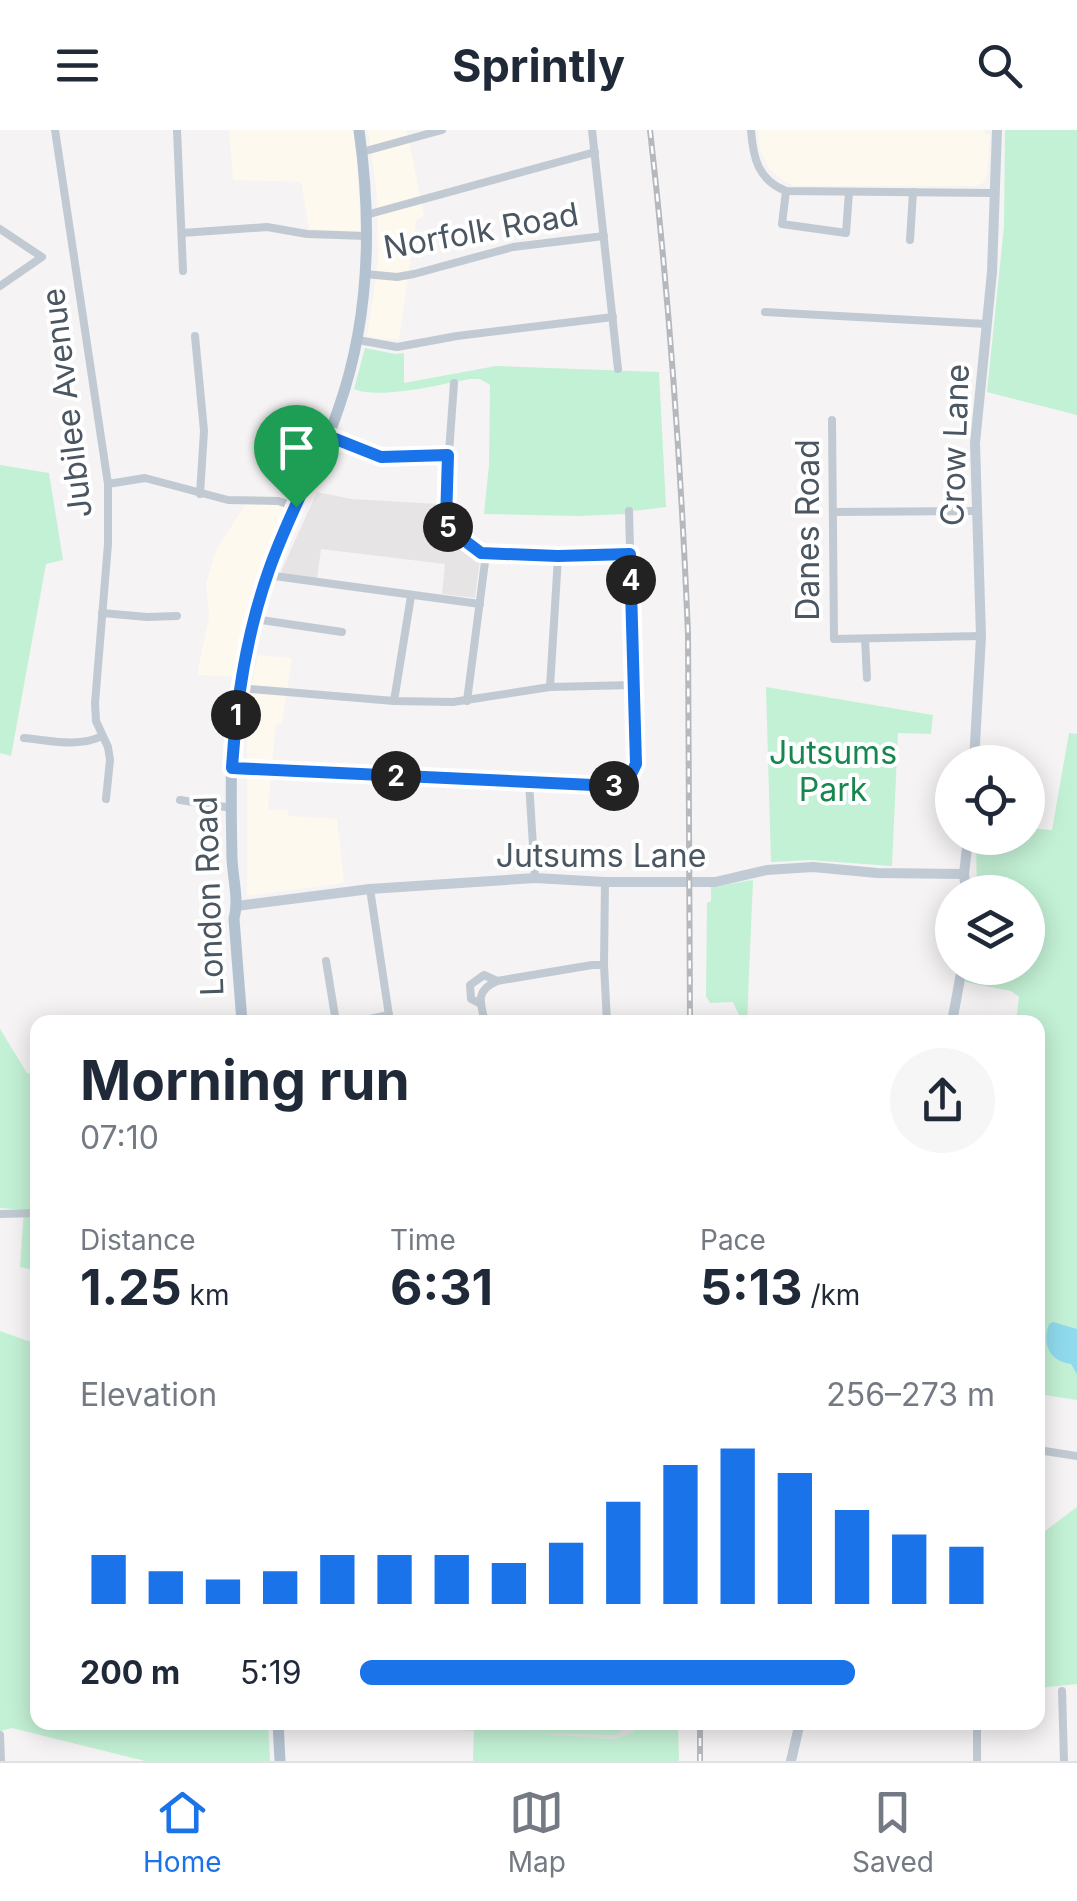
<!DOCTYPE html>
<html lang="en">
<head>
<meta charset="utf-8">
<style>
	body { margin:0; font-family:Inter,sans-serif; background:#f6f6f7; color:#1f2937; height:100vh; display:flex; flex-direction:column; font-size:38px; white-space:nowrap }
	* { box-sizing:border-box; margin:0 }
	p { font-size:32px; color:#747a83 }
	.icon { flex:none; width:55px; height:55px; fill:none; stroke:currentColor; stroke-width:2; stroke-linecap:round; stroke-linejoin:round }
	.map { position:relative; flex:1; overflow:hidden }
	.details { position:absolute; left:30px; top:885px; width:1015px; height:715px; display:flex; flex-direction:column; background:#fff; border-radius:20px; box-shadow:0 5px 25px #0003 }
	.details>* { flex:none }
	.buttons { position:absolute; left:935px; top:615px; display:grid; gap:20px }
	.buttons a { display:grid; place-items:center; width:110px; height:110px; border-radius:50%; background:#fff; box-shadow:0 5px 25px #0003; font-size:50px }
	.pin { position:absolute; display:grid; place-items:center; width:85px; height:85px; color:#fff; margin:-102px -42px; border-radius:50% 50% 50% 0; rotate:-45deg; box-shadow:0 0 10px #0007 }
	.pin .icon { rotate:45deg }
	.km { position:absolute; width:50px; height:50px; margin:-25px; border-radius:50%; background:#222; color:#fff; font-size:28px; line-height:50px; text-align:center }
	.round { display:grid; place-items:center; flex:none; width:105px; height:105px; border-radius:52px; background:#f6f6f7 }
	.head { display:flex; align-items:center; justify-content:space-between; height:170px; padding:0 50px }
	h1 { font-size:55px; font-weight:700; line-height:75px }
	.stats { display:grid; grid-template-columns:repeat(3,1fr); gap:15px; height:170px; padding:10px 50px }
	.stats div { display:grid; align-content:center }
	.stats b { font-size:50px; font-weight:700 }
	.stats small { font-size:28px; font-weight:400 }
	.stats p { font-size:28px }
	.chart { height:280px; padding:20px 50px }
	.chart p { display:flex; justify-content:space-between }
	.chart svg { width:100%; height:180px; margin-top:10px; stroke:#1a73e8; stroke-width:6 }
	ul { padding:0 50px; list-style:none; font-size:32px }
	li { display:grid; grid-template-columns:160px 120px 1fr; align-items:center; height:75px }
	li i { height:25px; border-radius:12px; background:#1a73e8 }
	header { display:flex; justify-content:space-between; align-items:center; height:130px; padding:0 50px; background:#fff; font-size:45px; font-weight:700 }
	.menu { display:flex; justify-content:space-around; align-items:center; height:140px; border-top:2px solid #e0e1e3; background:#fff; font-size:28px; color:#747a83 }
	.menu a { display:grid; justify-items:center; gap:5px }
	.menu .selected { color:#1a73e8 }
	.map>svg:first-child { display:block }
	.commercial { fill:#fdf9ef }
	.education { fill:#e6e4e5 }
	.green { fill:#c3f1d5 }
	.water { fill:#90daee }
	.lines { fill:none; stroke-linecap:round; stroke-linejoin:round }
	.street { stroke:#c1cad2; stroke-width:8 }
	.secondary { stroke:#c1cbd6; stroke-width:10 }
	.primary { stroke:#b3c2d1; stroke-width:11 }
	.rail-casing { stroke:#b5b8bd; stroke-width:6 }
	.rail { stroke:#fff; stroke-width:2.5; stroke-dasharray:8; stroke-linecap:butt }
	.route-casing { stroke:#fff; stroke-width:20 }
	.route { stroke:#1a73e8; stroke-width:12 }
	.labels { text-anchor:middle; stroke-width:8; stroke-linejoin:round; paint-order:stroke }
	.street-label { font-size:32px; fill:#4a5661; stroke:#fff }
	.park-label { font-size:32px; fill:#17864f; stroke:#fff }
</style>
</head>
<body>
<header><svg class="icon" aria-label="menu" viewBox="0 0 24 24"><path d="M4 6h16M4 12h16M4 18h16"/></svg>Sprintly<svg class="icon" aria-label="search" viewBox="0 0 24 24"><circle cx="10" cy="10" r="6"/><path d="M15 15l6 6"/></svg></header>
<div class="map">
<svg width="1077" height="1631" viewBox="0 0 1077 1631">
	<rect width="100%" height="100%" fill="#f5f3f3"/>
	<g class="commercial">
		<path d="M 229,0 L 353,0 L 357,25 L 361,102 L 309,99 L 301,52 L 233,50 Z"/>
		<path d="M 368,0 L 407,0 L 424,86 L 416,91 L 399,210 L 367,207 L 378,131 L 377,66 Z"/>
		<path d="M 758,0 L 984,0 L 985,4 L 990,4 L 987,46 L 983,53 L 975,56 L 796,56 L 789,54 L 770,40 L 760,20 Z"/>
		<path d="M 248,370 L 296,377 L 274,427 L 241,547 L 197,545 L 209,487 L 206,453 L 216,420 Z"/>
		<path d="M 258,525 L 292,528 L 282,593 L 276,594 L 268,679 L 288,680 L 289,686 L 337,689 L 344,753 L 247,766 L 247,578 Z"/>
	</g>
	<g class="education">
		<path d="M 317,362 L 351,369 L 440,374 L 439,387 L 443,403 L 469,425 L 480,430 L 475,468 L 442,464 L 445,434 L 321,419 L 317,449 L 280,444 Z"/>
		<path d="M 340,1593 L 639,1593 L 633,1602 L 615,1609 Z"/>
	</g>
	<g class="green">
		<path d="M 1005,0 L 1077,0 L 1077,285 L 987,262 L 1004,96 Z"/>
		<path d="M 365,218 L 395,224 L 404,223 L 404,253 L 496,236 L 659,242 L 666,377 L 625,382 L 625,384 L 579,386 L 484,384 L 489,335 L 490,255 L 480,249 L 470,249 C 442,254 380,270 354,259 Z"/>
		<path d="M 0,335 L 49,343 L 63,430 L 46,434 L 11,626 L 0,623 Z"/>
		<path d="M 766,557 L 933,585 L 931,604 L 898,603 L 892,736 L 809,730 L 771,732 Z"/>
		<path d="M 1069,603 L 1077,604 L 1077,1270 L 1038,1264 L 1038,892 L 1016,892 L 1019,867 L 1011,861 L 965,852 L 967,838 L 1028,838 L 1028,762 L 977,762 L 976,708 L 1028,708 L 1028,698 L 1052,700 Z"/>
		<path d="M 753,750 L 747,892 L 738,892 L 740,887 L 733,872 L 710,873 L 706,866 L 707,773 L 711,771 L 711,757 Z"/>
		<path d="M 0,899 L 27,943 L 37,945 L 37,1141 L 20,1137 L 24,1080 L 0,1078 Z"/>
		<path d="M 0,1201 L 28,1211 L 37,1211 L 38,1592 L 268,1593 L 270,1631 L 145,1631 L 12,1598 L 0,1601 Z"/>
		<path d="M 1077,1377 L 1077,1554 L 1038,1558 L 1038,1415 L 1043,1413 L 1045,1401 Z"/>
		<path d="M 340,1593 L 631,1593 L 616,1605 L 527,1603 L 615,1609 L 633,1602 L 639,1593 L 678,1593 L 679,1631 L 473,1631 L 474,1600 Z"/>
	</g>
	<path class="water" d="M 1053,1192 L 1077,1199 L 1077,1244 L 1071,1234 C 1049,1231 1042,1214 1049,1194 Z"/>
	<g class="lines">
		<g class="street">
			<path d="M 55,0 L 108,354 L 108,414 L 95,573 L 96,591 L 108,617 L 110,630 L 106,669"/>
			<path d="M 177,0 L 183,141"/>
			<path d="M 592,0 L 618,239"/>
			<path d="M 751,0 C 753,28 758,50 786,61 L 993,63"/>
			<path d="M 362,22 L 442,0"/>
			<path d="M 786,61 L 782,94 L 846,103 L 849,62"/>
			<path d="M 366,85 L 595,22"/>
			<path d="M 0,99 L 42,127 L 0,156"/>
			<path d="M 182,103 L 267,97 L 307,104 L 367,106"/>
			<path d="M 910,110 L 913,62"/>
			<path d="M 365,144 L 397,147 L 414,144 L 513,117 L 604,106"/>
			<path d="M 765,182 L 986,194"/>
			<path d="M 195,206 L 204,301 L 200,364"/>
			<path d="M 358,210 L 397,217 L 457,206 L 613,187"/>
			<path d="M 454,253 L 445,378 C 445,398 463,417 482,423 C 491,426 503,425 513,425 C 552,426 591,425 630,424"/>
			<path d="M 832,290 L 834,509 L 981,506"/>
			<path d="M 329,306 L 381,327 L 448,325"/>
			<path d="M 108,354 L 145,348 L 228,370 L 278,371 L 296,377"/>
			<path d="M 833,382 L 976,381"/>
			<path d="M 267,445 L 480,474"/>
			<path d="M 102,483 L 147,487 L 177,486"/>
			<path d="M 254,489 L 342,502"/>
			<path d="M 865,509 L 867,548"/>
			<path d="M 550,557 L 558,427"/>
			<path d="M 239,558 L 394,571 L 453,572 L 550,557 L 633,555"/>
			<path d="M 394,571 L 411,466"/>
			<path d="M 467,571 L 486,424"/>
			<path d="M 24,608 C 49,610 78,618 102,606"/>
			<path d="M 232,638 L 614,656 L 628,650 L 636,634 L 629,381"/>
			<path d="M 529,652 L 535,748"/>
			<path d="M 180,670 L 232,678"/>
			<path d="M 605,752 L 604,835 L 607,892"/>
			<path d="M 370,759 L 390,892"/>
			<path d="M 326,831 L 336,892"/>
			<path d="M 481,874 L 471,869 L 470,855 L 484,845 L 497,851"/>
			<path d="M 354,892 L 389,885"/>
			<path d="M 485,892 C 480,872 475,861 497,851 L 592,835 L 604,835"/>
			<path d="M 0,1084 L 38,1083"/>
			<path d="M 1038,1320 L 1077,1326"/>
			<path d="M 1062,1561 L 1064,1631"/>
			<path d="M 0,1605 L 1,1631"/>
			<path d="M 977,1631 L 977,1592"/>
		</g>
		<g class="secondary">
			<path d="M 974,632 L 981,506 L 975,313 L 992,142 L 997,0"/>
			<path d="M 966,762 L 964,744 L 968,708"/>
			<path d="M 237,776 L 370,759 L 535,748 L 605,752 L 715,752 L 767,740 L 813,737 L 877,743 L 964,744"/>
			<path d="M 952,892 L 962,838"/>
			<path d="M 791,1631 L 800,1592"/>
		</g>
		<g class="primary">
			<path d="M 242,892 L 234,789 C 239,770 233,749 232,729 C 231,669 229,606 240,547 C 249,506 259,462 275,423 C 296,374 322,328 339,277 C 370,188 372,93 359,0"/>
			<path d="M 278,1592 L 280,1631"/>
		</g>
		<g class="rail-casing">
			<g id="rail">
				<path d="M 650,0 C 669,167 681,336 688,503 L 690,892"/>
				<path d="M 700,1592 L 700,1631"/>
			</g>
		</g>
		<use href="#rail" class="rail"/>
	</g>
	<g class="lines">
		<g class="route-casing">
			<path id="route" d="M 328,306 L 381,327 L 448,325 L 446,391 L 452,401 L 481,423 L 558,426 L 630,424 L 636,634 L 628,650 L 614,656 L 232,638 C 236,570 246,505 269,440 C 285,394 308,350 328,306 Z"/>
		</g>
		<use href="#route" class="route"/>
	</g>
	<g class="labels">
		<g class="street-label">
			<text transform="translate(481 101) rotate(-10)" y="11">Norfolk Road</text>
			<text transform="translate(67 273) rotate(-97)" y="11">Jubilee Avenue</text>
			<text transform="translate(955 315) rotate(-88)" y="11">Crow Lane</text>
			<text transform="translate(808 400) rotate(-90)" y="11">Danes Road</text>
			<text x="601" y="737">Jutsums Lane</text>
			<text transform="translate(209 766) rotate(-92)" y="11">London Road</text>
		</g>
		<g class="park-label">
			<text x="833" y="634">Jutsums<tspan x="833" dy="37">Park</tspan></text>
		</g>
	</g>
</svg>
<div class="buttons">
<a><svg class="icon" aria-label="locate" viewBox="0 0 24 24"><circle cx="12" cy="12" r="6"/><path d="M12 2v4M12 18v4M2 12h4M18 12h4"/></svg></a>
<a><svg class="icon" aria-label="layers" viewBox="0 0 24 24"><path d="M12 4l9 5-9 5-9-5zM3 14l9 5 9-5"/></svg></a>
</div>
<div class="pin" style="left:296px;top:377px;background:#1e9e55"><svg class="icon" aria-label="arrive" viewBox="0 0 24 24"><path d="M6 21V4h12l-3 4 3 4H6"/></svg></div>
<b class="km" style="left:236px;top:585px">1</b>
<b class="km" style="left:396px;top:646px">2</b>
<b class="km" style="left:614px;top:656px">3</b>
<b class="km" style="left:631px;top:450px">4</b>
<b class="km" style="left:448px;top:397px">5</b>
<section class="details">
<div class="head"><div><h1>Morning run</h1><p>07:10</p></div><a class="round"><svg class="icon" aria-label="share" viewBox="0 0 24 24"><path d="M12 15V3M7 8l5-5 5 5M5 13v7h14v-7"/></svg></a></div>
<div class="stats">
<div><p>Distance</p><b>1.25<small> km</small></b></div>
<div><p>Time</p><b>6:31</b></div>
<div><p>Pace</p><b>5:13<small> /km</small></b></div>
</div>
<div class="chart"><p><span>Elevation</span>256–273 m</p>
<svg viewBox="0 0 160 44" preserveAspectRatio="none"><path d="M5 44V32M15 44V36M25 44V38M35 44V36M45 44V32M55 44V32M65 44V32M75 44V34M85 44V29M95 44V19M105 44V10M115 44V6M125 44V12M135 44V21M145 44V27M155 44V30"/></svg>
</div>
<ul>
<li><b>200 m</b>5:19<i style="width:78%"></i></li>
</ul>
</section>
</div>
<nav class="menu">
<a class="selected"><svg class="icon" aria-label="home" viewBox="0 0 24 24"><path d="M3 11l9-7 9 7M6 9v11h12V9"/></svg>Home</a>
<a><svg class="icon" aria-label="map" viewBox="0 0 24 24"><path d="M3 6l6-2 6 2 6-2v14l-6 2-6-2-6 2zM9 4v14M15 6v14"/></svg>Map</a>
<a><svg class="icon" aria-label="saved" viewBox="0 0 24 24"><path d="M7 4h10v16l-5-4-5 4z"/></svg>Saved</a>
</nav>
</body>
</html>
